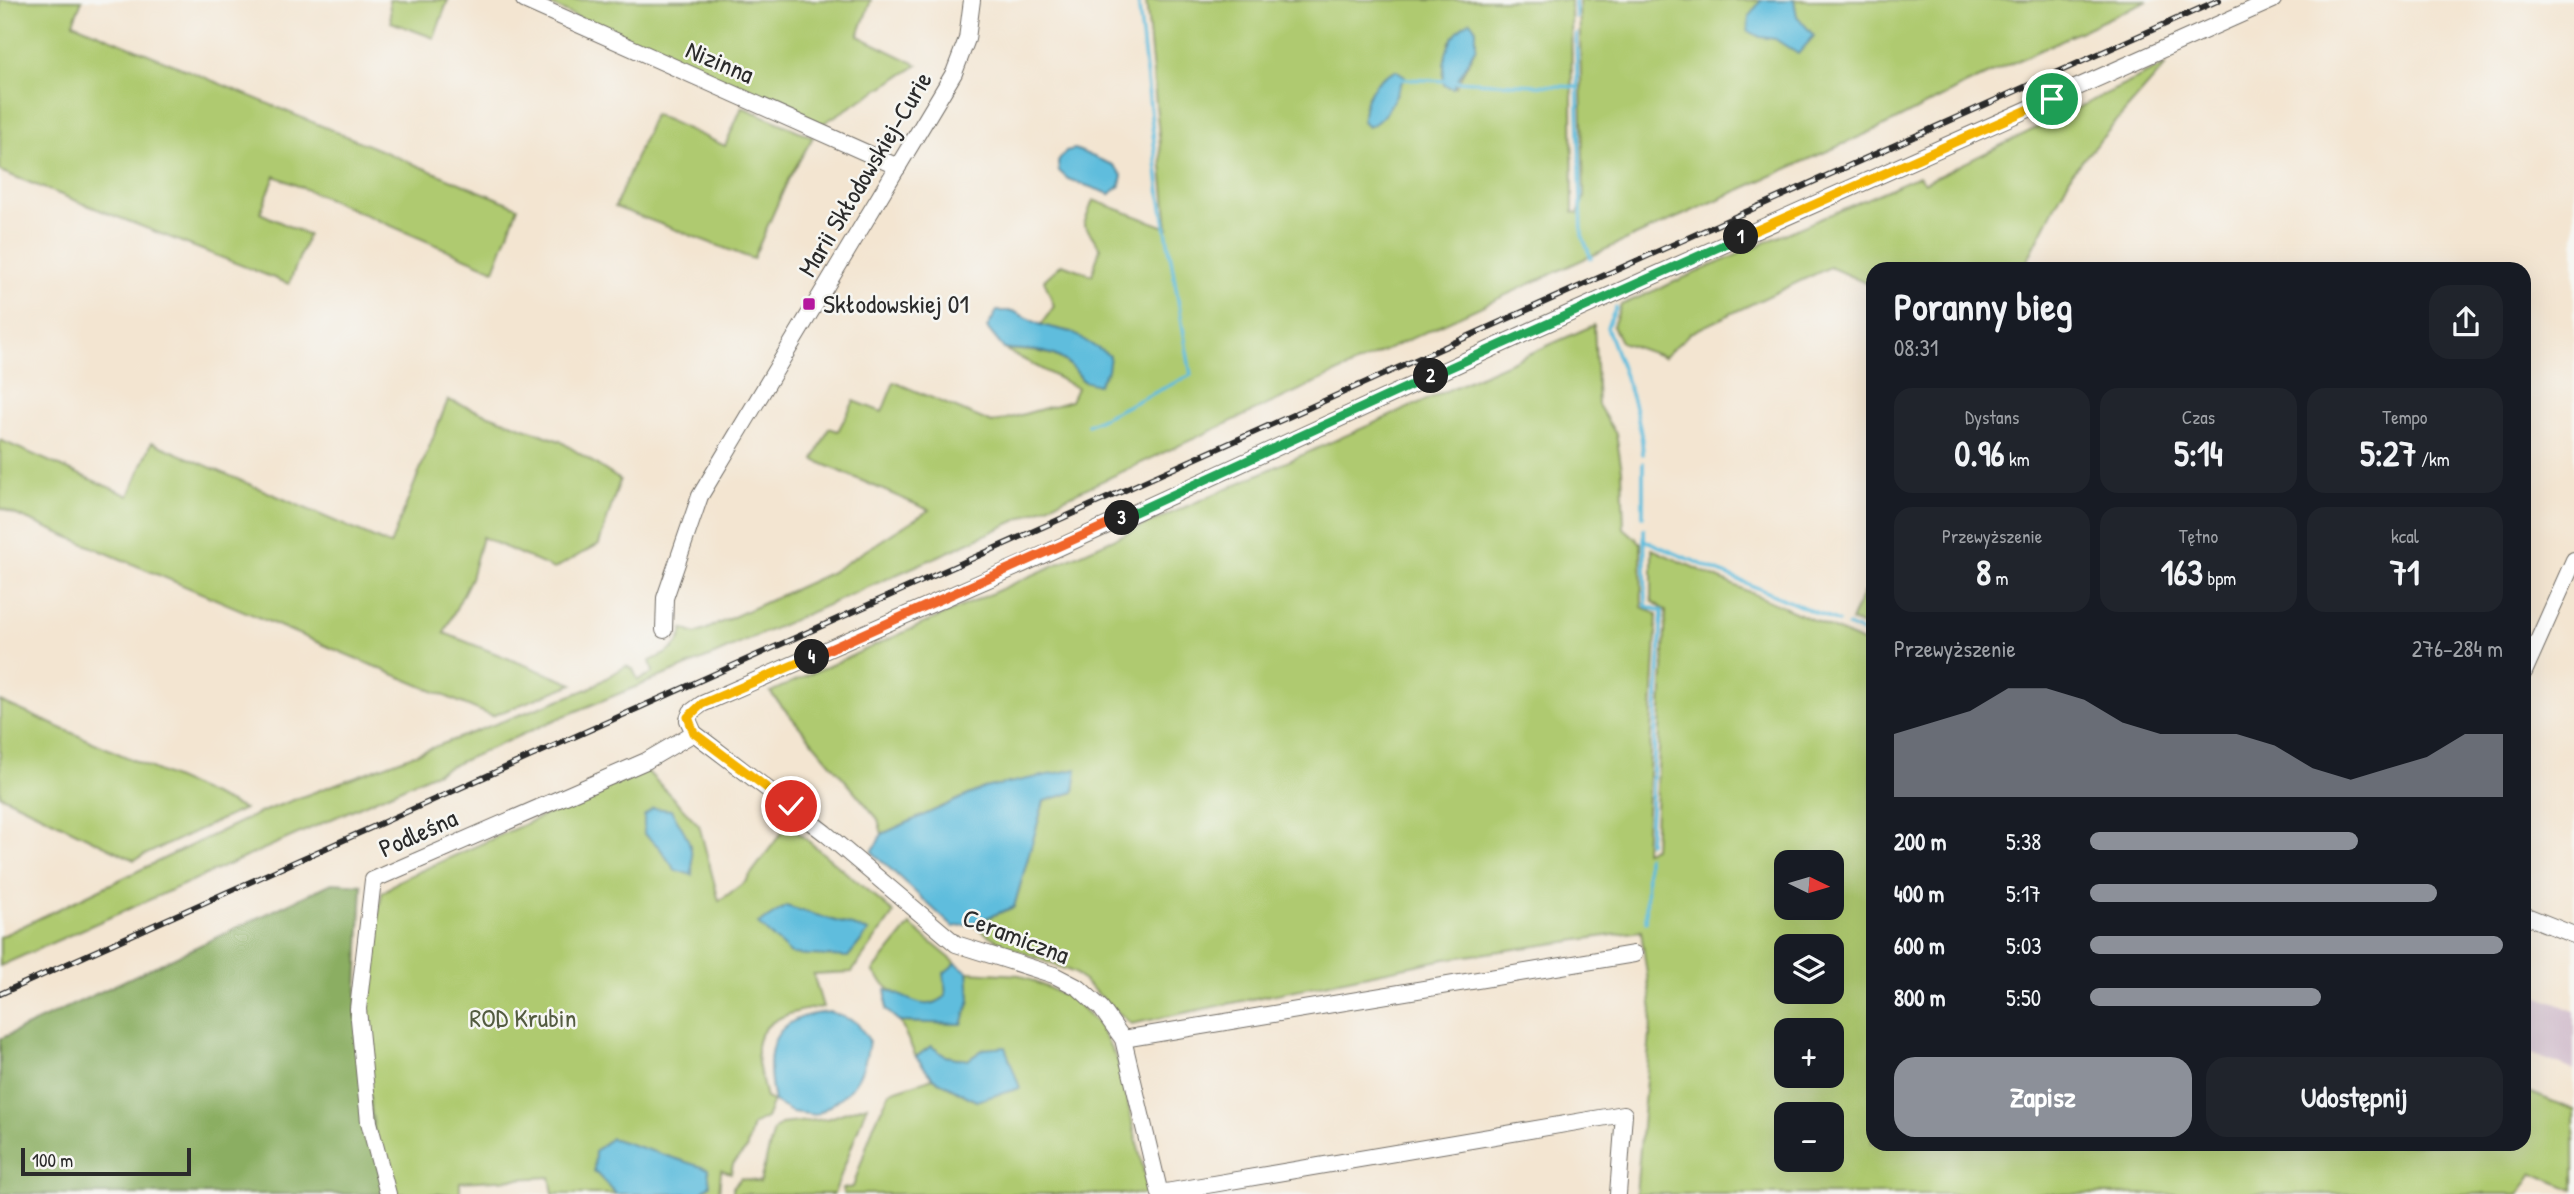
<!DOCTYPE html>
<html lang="pl">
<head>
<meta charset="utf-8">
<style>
	body { margin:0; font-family:"Patrick Hand",sans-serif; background:#20242c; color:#f1f3f6; height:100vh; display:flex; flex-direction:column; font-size:26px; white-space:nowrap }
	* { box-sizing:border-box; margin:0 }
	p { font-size:23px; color:#9ea1a6 }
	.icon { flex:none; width:38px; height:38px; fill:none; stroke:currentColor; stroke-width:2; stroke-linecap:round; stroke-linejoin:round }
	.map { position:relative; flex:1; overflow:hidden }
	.drawer { position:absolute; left:1866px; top:262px; width:665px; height:889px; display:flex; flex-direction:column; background:#171b24; border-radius:21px; box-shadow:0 7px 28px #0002 }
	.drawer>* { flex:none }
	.needle { width:46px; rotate:95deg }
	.tools { position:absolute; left:1774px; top:850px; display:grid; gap:14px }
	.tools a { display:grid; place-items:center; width:70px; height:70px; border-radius:14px; background:#171b24; box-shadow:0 7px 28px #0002; font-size:35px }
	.scale { position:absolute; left:21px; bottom:18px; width:170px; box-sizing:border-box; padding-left:7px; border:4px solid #2b2b2b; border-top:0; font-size:19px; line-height:24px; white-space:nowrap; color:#2b2b2b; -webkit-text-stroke:5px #f6f6f2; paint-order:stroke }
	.pin { position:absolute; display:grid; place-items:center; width:60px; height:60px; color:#fff; margin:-30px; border:4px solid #fff; border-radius:50%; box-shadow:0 2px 7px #0007 }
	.km { position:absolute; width:35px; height:35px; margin:-18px; border-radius:50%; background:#222; color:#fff; font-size:19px; line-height:35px; text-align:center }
	.round { display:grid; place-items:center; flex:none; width:74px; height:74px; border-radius:21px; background:#20242c }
	.headline { display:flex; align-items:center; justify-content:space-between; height:119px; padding:0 28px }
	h1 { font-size:38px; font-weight:700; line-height:52px }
	.metrics { display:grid; grid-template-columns:repeat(3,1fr); gap:10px; height:119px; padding:7px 28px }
	.metrics div { display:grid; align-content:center; border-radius:18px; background:#20242c; text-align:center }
	.metrics b { font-size:35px; font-weight:700 }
	.metrics small { font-size:19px; font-weight:400 }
	.metrics p { font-size:19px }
	.chart { height:196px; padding:14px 28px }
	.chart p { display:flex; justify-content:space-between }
	.chart svg { width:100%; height:126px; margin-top:7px; fill:#8c9099; opacity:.7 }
	.primary-button { display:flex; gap:14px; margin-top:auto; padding:14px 28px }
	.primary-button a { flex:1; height:80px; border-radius:21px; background:#8c9099; color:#fff; font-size:28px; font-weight:700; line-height:80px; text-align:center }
	.primary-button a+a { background:#20242c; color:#f1f3f6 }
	ul { padding:0 28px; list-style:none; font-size:23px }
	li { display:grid; grid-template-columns:112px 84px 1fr; align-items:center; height:52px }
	li i { height:18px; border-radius:9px; background:#8c9099 }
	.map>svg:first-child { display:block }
	.industrial { fill:#d1bdcc }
	.green { fill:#afca70; stroke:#6d7a4e; stroke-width:2; fill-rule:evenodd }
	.forest { fill:#8bae62; stroke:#5b6c46; stroke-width:2 }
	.water { fill:#5fbddd; stroke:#457484; stroke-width:2 }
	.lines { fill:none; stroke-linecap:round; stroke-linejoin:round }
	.stream { stroke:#5fbddd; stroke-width:3.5 }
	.minor-casing { stroke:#716c65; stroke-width:18 }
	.minor { stroke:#fff; stroke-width:16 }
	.rail-casing { stroke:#2b2b2b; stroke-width:6 }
	.rail { stroke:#f6f6f2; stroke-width:3.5; stroke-dasharray:10; stroke-linecap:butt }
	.split-1-casing { stroke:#fff; stroke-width:14 }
	.split-2-casing { stroke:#fff; stroke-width:14 }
	.split-3-casing { stroke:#fff; stroke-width:14 }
	.split-4-casing { stroke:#fff; stroke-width:14 }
	.split-5-casing { stroke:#fff; stroke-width:14 }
	.split-1 { stroke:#f5b400; stroke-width:9 }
	.split-2 { stroke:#22a559; stroke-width:9 }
	.split-3 { stroke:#22a559; stroke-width:9 }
	.split-4 { stroke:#f0652b; stroke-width:9 }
	.split-5 { stroke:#f5b400; stroke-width:9 }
	.poi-dot { fill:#b5179e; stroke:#f6f6f2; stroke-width:2.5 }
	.labels { text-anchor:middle; stroke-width:5; stroke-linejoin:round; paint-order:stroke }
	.street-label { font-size:26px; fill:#2b2b2b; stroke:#f6f6f2 }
	.poi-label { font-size:26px; fill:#2b2b2b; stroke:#f6f6f2; text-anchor:start }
	.park-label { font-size:26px; fill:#535b40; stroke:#f6f6f2 }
</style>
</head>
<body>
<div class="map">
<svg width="2574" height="1194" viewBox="0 0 2574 1194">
	<rect width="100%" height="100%" fill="#f6f6f2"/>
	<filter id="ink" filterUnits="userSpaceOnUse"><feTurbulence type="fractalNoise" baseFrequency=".0143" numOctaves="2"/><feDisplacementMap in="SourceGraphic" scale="14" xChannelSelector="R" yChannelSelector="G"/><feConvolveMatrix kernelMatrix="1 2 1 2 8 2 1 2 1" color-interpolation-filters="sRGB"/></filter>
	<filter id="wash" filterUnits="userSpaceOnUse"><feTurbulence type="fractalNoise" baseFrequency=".00686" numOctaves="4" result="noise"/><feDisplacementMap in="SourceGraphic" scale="28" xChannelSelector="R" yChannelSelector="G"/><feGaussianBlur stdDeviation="1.57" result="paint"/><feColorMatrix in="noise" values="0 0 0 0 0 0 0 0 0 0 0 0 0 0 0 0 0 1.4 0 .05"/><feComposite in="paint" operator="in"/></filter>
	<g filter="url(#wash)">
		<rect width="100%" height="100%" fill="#f3e5d1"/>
		<path class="industrial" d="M 2535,995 L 2574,1011 L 2574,1070 L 2524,1051 L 2524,1022 Z"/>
		<g class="green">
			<path d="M 0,0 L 82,0 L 73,23 L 518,207 L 494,270 L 275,176 L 260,213 L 308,235 L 289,284 L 0,171 Z"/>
			<path d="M 389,0 L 448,0 L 434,38 L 391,22 Z"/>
			<path d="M 547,0 L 871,0 L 858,36 L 918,65 L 819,126 L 793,115 L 791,110 L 780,109 L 550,5 L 551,2 Z"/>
			<path d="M 1146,0 L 1571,0 L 1573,212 L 1578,213 L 1584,198 L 1579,0 L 2148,0 L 1965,85 L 1893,122 L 1595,254 L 950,551 L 714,655 L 557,719 L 0,966 L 0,937 L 259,813 L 588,689 L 626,666 L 633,669 L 638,680 L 653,673 L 650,661 C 666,654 680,649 683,629 L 696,634 L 830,573 L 929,510 L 814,460 L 829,428 L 838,431 L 854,401 L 882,412 L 894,382 L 992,423 L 1071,401 L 1077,388 L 1004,349 C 1039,352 1062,348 1083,381 L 1088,344 L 1071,332 L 1041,325 L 1054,306 L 1044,280 L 1062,264 L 1092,275 L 1100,248 L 1084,224 L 1093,200 L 1168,228 ZM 1476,29 L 1476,47 L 1456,87 L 1443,76 L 1450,41 Z"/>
			<path d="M 2167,64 L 2073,171 L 2023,269 L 1872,270 L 1872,286 L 1830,267 L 1690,333 L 1664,357 L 1621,342 L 1613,326 L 1621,305 L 1919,176 L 1924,183 Z"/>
			<path d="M 742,107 L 813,137 L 788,180 L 753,259 L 615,207 L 654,114 L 725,146 Z"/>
			<path d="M 1594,325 L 1598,405 L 1616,434 L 1622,470 L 1624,528 L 1641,543 L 1642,607 L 1657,614 L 1645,851 L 1654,848 L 1666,611 L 1652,601 L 1652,549 L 1872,646 L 1872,1144 L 2524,1144 L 2524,1090 L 2574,1110 L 2574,1190 L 2533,1173 L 2519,1194 L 1636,1194 L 1652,1011 L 1641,931 L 1445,959 L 1131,1024 L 1075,973 L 1004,945 L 971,924 L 1014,907 L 1044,801 L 1074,792 L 984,788 L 882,834 L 878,819 L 770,692 ZM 1787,863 L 1832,863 L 1832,908 L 1787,908 ZM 1787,947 L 1832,947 L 1832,992 L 1787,992 ZM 1787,1031 L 1832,1031 L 1832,1076 L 1787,1076 ZM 1787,1115 L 1832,1115 L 1832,1160 L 1787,1160 Z"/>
			<path d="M 448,400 L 560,441 L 620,480 L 599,544 L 554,569 L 482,537 L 471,578 L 444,633 L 573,684 L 492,716 L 0,508 L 0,440 L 129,496 L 152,442 L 390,545 Z"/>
			<path d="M 1863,593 L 1872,598 L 1872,630 L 1851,621 Z"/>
			<path d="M 0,701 L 244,809 L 134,860 L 0,795 Z"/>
			<path d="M 646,770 L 699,825 L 719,901 L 745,882 L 788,824 L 894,913 L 852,972 L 813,974 L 823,1007 C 799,1010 759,1017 757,1048 C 756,1064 763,1083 766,1098 L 773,1101 L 766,1118 L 753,1125 L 746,1150 L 733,1164 L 731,1173 L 721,1170 L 719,1194 L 553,1194 L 550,1177 L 460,1182 L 460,1194 L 390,1194 L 372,1122 L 360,1009 L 382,893 L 400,880 Z"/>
			<path d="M 910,925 L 956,963 L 945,973 L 946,996 C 922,1017 888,993 873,971 Z"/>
			<path d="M 968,972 L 1020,975 L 1073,999 L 1098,1024 L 1118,1061 L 1149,1194 L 844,1194 L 842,1189 L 853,1187 L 873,1127 L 890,1092 L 933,1078 L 976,1101 L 984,1049 L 968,1060 L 945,1056 L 931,1046 L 916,1057 L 900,1022 L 962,1024 L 970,1000 Z"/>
			<path d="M 867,1105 L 834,1194 L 733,1194 L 733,1187 L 741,1178 L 760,1182 L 774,1130 L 781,1124 L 826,1119 Z"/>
		</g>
		<path class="forest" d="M 332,883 L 362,885 L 356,1010 L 384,1194 L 0,1194 L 0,1039 Z"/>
		<g class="water">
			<path d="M 1761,0 L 1794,0 L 1797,16 L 1814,36 L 1798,54 L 1775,39 L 1760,37 L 1748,31 L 1749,17 Z"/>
			<path d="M 1470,21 L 1476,29 L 1476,47 L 1453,88 L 1444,85 C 1442,59 1448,34 1470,21 Z"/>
			<path d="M 1396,70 L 1405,76 C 1395,95 1388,119 1368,127 L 1363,122 C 1362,99 1374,79 1396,70 Z"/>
			<path d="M 1075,149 L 1113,165 L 1122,175 L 1120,186 L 1110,194 L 1068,179 L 1059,171 L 1058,162 L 1066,151 Z"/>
			<path d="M 997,311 L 1013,311 L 1041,325 L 1071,332 L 1110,356 L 1108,370 L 1098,385 L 1083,381 C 1062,348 1039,351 1004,349 L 987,328 Z"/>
			<path d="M 1077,769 L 1074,792 L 1044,801 L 1014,907 L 971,924 L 953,927 L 872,852 L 882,834 L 984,788 Z"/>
			<path d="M 653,808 L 671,810 C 687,835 694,844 692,875 L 675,870 L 659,847 L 644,834 L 644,816 Z"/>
			<path d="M 786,906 L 869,931 L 848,957 L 791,954 L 758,924 Z"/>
			<path d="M 956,963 L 968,972 L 970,1000 L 962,1024 L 900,1022 L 886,1010 L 886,990 C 908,996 925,1015 946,996 L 944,973 Z"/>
			<path d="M 831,1012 L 856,1022 L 869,1040 C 864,1082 850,1093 816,1115 L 792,1112 L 774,1102 C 764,1049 769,1016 831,1012 Z"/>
			<path d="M 931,1046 L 945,1056 L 968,1060 L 984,1049 L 1005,1047 L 1020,1088 L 976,1101 L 933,1078 L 916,1057 Z"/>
			<path d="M 611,1138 L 708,1169 L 710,1185 L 699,1194 L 616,1194 L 594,1171 L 595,1151 Z"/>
		</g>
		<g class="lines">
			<g class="stream">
				<path d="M 1575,0 L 1576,17"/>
				<path d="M 1576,34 L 1582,235 L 1591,258"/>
				<path d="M 1402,79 L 1447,81"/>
				<path d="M 1454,81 L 1578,87"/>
				<path d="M 1616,308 L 1607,327 C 1621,368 1641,410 1643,454"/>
				<path d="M 1088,425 L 1191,375 L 1160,195 L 1138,0"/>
				<path d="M 1643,463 L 1643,516"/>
				<path d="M 1644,529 L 1646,606 L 1662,611 L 1649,843"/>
				<path d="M 1644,540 L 1838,622"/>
				<path d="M 1848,626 L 1872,637"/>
				<path d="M 1646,922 L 1647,856"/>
			</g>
		</g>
	</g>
	<g filter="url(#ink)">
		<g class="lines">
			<g class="minor-casing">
				<g id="minor">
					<path d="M 524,0 L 898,167"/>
					<path d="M 664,630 L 665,598 L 700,496 L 954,73 L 967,39 L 972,0"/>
					<path d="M 2524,672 L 2574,560"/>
					<path d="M 2524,915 L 2574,935"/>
					<path d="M 1123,1039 L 1634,954"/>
					<path d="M 1160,1193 L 1624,1114 L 1618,1194"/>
					<path d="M 388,1194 L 369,1122 L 358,1009 L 373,880 L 646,761 L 694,733"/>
					<path d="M 1160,1194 L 1123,1039 L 1101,1008 L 1079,988 L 1054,975 L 956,944 L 825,833 L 694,733 L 688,720 L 691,712 L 702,704 L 1023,564 L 1530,331 L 2273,0"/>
				</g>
			</g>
			<use href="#minor" class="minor"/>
			<g class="rail-casing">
				<path id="rail" d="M 0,994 L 2219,0"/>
			</g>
			<use href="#rail" class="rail"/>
		</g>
	</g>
	<g class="lines" filter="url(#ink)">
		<g class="split-1-casing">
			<path id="split-1" d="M 1741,237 L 2052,99"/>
		</g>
		<g class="split-2-casing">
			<path id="split-2" d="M 1431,376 L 1741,237"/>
		</g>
		<g class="split-3-casing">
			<path id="split-3" d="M 1122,518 L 1431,376"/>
		</g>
		<g class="split-4-casing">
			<path id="split-4" d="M 812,657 L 1122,518"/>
		</g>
		<g class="split-5-casing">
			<path id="split-5" d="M 791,806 L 694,733 L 688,717 L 702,704 L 812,657"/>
		</g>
		<use href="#split-1" class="split-1"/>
		<use href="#split-2" class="split-2"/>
		<use href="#split-3" class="split-3"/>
		<use href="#split-4" class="split-4"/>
		<use href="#split-5" class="split-5"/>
	</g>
	<rect class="poi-dot" x="802" y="297" width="14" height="14" rx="3.5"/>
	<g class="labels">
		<g class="street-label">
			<text transform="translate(720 62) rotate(23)" y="9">Nizinna</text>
			<text transform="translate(865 174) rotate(-59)" y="9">Marii Skłodowskiej-Curie</text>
			<text transform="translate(418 833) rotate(-24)" y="9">Podleśna</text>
			<text transform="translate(1016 936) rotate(21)" y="9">Ceramiczna</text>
		</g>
		<g class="poi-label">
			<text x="823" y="313">Skłodowskiej 01</text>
		</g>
		<g class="park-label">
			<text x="523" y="1027">ROD Krubin</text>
		</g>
	</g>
</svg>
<div class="tools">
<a><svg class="needle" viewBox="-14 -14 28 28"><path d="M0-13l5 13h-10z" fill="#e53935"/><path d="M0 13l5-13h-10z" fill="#9ea1a6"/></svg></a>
<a><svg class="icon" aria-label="layers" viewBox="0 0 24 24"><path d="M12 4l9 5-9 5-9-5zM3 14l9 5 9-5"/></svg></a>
<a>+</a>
<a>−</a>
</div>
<div class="scale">100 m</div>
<div class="pin" style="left:2052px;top:99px;background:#1e9e55"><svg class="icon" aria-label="arrive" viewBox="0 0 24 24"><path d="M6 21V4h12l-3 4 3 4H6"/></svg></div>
<div class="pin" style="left:791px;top:806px;background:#d93025"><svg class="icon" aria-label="check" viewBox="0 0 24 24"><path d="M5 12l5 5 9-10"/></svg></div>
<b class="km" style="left:1741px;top:237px">1</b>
<b class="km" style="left:1431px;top:376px">2</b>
<b class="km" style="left:1122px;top:518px">3</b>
<b class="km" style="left:812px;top:657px">4</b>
<section class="drawer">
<div class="headline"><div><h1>Poranny bieg</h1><p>08:31</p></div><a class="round"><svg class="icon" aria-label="share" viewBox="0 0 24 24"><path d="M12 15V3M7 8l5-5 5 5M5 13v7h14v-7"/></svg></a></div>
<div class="metrics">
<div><p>Dystans</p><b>0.96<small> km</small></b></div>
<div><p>Czas</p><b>5:14</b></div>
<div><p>Tempo</p><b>5:27<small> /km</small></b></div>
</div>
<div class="metrics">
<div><p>Przewyższenie</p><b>8<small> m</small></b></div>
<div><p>Tętno</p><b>163<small> bpm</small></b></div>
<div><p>kcal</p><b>71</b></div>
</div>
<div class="chart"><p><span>Przewyższenie</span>276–284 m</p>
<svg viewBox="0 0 160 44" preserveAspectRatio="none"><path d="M0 44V22L10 18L20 14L30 6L40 6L50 10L60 18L70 22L80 22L90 22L100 26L110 34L120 38L130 34L140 30L150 22L160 22V44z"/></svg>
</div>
<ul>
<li><b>200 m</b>5:38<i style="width:65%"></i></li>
<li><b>400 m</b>5:17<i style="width:84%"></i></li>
<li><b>600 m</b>5:03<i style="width:100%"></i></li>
<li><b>800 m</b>5:50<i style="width:56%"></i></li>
</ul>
<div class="primary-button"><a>Zapisz</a><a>Udostępnij</a></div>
</section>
</div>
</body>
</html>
